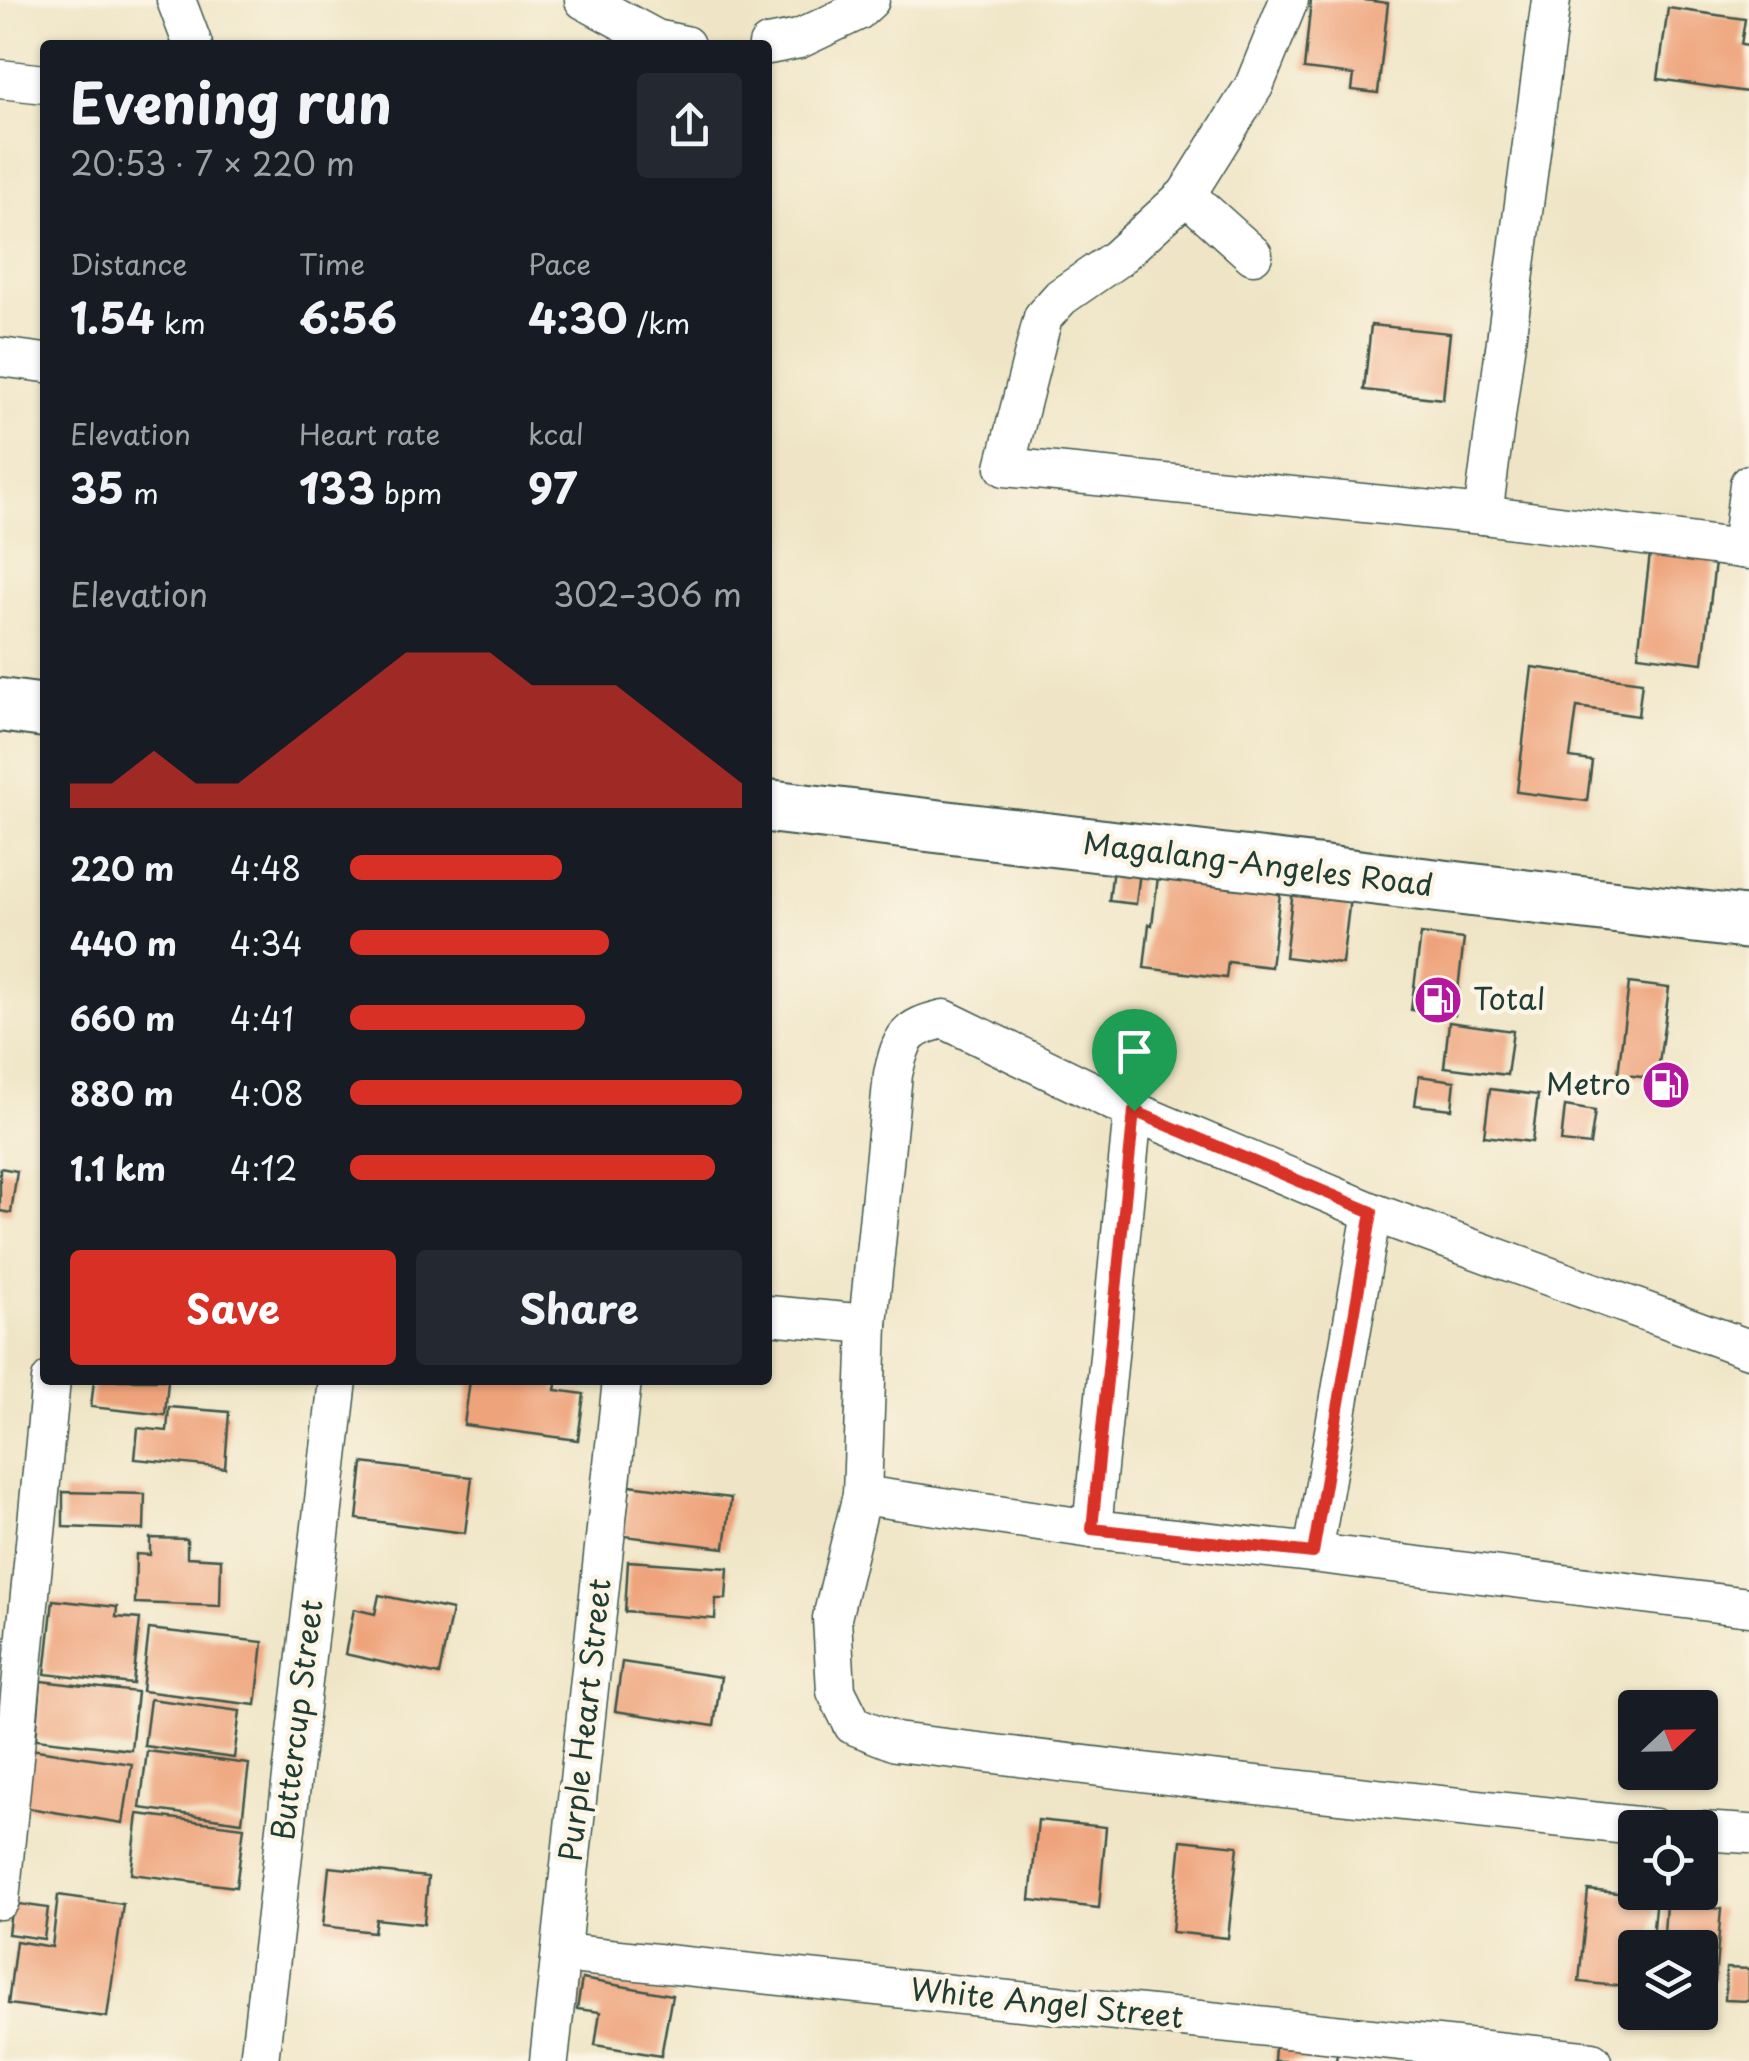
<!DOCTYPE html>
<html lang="en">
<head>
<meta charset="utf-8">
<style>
	body { margin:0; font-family:"Playpen Sans",sans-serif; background:#242831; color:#f1f3f6; height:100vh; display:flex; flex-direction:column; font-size:38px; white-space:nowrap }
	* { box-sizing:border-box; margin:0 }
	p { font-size:32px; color:#9ea1a6 }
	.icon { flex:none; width:55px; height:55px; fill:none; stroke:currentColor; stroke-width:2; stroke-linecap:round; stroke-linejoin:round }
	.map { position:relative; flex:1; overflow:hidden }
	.details { position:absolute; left:40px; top:40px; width:732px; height:1345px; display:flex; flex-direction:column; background:#171b24; border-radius:10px; box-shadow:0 2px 8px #0004 }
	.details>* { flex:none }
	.needle { width:65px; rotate:68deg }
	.fabs { position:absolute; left:1618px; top:1690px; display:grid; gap:20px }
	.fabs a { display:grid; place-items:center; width:100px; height:100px; border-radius:10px; background:#171b24; box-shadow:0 2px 8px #0004; font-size:50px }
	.pin { position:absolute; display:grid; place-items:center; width:85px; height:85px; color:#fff; margin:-102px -42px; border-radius:50% 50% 50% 0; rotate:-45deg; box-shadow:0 0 10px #0007 }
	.pin .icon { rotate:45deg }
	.round { display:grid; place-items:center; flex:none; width:105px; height:105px; border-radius:10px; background:#242831 }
	.summary { display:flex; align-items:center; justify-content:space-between; height:170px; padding:0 30px }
	h1 { font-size:55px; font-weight:700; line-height:75px }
	.metrics { display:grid; grid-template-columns:repeat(3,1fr); gap:15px; height:170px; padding:10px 30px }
	.metrics div { display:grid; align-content:center }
	.metrics b { font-size:42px; font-weight:700 }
	.metrics small { font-size:28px; font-weight:400 }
	.metrics p { font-size:28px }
	.chart { height:280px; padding:20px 30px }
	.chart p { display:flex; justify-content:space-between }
	.chart svg { width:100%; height:180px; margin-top:10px; fill:#d93025; opacity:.7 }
	.action { display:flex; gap:20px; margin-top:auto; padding:20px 30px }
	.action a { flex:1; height:115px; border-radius:10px; background:#d93025; color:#fff; font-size:40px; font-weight:700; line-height:115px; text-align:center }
	.action a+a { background:#242831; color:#f1f3f6 }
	ul { padding:0 30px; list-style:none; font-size:32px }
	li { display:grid; grid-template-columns:160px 120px 1fr; align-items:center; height:75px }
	li i { height:25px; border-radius:12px; background:#d93025 }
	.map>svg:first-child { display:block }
	.building { fill:#eea37a }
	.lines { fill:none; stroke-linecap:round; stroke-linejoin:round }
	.street-casing { stroke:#3e564a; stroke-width:41 }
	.secondary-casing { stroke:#3e564a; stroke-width:56 }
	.street { stroke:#fff; stroke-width:38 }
	.secondary { stroke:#fff; stroke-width:52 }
	.route-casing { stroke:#fff; stroke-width:20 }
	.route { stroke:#d93025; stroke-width:12 }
	.labels { text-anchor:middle; stroke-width:9; stroke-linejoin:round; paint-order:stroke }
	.street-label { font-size:30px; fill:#1f3d34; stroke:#fcf5e5 }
	.poi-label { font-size:30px; fill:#1f3d34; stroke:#fcf5e5; text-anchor:start }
</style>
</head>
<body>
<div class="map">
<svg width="1749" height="2061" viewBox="0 0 1749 2061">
	<rect width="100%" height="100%" fill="#fcf5e5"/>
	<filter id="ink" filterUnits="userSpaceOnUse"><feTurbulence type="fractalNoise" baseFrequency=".01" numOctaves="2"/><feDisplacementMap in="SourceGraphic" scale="20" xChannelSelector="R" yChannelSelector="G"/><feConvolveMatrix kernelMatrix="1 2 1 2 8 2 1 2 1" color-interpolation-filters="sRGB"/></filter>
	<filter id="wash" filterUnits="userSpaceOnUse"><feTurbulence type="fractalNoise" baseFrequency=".0048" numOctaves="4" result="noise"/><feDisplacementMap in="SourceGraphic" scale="40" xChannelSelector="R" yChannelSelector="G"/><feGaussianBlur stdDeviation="2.25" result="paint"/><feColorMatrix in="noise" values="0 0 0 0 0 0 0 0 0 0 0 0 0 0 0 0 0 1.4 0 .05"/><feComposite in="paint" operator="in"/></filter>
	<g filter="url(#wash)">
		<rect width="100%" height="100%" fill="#efe5c6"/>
		<g id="blocks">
			<g class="building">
				<path d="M 1311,0 L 1364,0 L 1388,3 L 1378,93 L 1352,90 L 1354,75 L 1304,69 Z"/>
				<path d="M 1668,8 L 1745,19 L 1741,45 L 1749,46 L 1747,92 L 1658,79 Z"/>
				<path d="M 1371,325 L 1450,333 L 1443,399 L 1364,390 Z"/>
				<path d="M 1651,545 L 1716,554 L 1703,663 L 1638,655 Z"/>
				<path d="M 1532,667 L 1642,682 L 1638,716 L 1577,707 L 1570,758 L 1592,761 L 1587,801 L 1517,792 Z"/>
				<path d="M 1114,860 L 1141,863 L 1136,904 L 1109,901 Z"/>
				<path d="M 1160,861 L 1282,877 L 1271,967 L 1228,962 L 1226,978 L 1144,968 L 1149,924 L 1152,925 Z"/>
				<path d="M 1294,882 L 1351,890 L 1342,964 L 1285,957 Z"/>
				<path d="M 1421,934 L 1464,939 L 1455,1015 L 1411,1010 Z"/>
				<path d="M 1629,983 L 1669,988 L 1657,1079 L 1618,1074 Z"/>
				<path d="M 1449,1022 L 1513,1031 L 1507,1075 L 1444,1067 Z"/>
				<path d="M 1419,1076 L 1455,1081 L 1452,1109 L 1415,1105 Z"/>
				<path d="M 1490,1089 L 1538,1095 L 1532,1142 L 1484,1136 Z"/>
				<path d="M 1565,1106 L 1595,1111 L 1590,1145 L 1561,1142 Z"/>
				<path d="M 0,1168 L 17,1171 L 11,1213 L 0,1211 Z"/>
				<path d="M 94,1380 L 168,1380 L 165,1415 L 91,1407 Z"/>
				<path d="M 470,1380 L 557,1380 L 555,1390 L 584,1394 L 578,1440 L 464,1425 Z"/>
				<path d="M 169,1407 L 229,1412 L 225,1468 L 135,1459 L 138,1428 L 167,1431 Z"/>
				<path d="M 363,1463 L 472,1477 L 465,1533 L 357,1519 Z"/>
				<path d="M 630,1485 L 731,1498 L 725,1548 L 624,1536 Z"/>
				<path d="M 63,1492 L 145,1494 L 144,1530 L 63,1527 Z"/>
				<path d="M 150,1538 L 187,1539 L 187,1557 L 221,1559 L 220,1606 L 135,1603 L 136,1554 L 150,1555 Z"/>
				<path d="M 628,1561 L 728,1568 L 726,1599 L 716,1599 L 715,1619 L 625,1612 Z"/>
				<path d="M 379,1595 L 452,1610 L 439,1675 L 345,1654 L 354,1609 L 375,1614 Z"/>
				<path d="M 53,1600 L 117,1607 L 116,1617 L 140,1619 L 133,1684 L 45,1674 Z"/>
				<path d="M 149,1629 L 263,1642 L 256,1705 L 142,1691 Z"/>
				<path d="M 622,1662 L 721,1677 L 714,1726 L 615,1711 Z"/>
				<path d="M 41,1681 L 137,1692 L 131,1750 L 36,1739 Z"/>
				<path d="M 150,1699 L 240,1711 L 234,1758 L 144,1746 Z"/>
				<path d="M 30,1749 L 132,1764 L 123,1823 L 22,1807 Z"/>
				<path d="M 147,1751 L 249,1764 L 242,1822 L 140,1808 Z"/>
				<path d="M 138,1814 L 244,1827 L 236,1887 L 131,1874 Z"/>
				<path d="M 1038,1820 L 1106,1827 L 1099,1908 L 1030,1900 Z"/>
				<path d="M 1181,1840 L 1238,1846 L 1228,1938 L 1172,1932 Z"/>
				<path d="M 329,1867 L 428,1877 L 424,1924 L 376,1919 L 374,1932 L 323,1926 Z"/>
				<path d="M 1588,1890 L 1656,1897 L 1651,1948 L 1635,1948 L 1635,1988 L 1579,1982 Z"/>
				<path d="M 58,1895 L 123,1904 L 107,2017 L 8,2004 L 16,1941 L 52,1947 Z"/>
				<path d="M 12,1903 L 48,1908 L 44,1939 L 8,1934 Z"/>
				<path d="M 1666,1904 L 1721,1909 L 1715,1981 L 1700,1980 L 1700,1948 L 1663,1948 Z"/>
				<path d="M 1726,1968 L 1749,1969 L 1749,2001 L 1725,2000 Z"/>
				<path d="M 582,1979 L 672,1995 L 661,2056 L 595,2045 L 600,2012 L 577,2009 Z"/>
				<path d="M 1275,2047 L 1337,2053 L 1336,2061 L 1274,2061 Z"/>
			</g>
		</g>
	</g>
	<g filter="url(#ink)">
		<use href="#blocks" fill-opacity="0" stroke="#3e564a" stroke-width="2.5"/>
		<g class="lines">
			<g class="street-casing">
				<g id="street">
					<path d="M 176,0 L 193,45"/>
					<path d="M 584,0 L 656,39 L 685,45"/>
					<path d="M 1289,0 L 1254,86 L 1186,195 L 1116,259 L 1061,297 L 1043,317 L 1005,467 L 1483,515 L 1749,550"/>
					<path d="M 768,45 L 799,39 L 858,11 L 870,0"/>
					<path d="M 0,79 L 45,84"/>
					<path d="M 1186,195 L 1253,255"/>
					<path d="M 0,357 L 45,363"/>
					<path d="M 1483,515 L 1551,0"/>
					<path d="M 1741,549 L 1749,484"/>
					<path d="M 768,1315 L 868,1324"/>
					<path d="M 862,1495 L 1092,1529 L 1313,1553 L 1749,1607"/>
					<path d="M 1092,1529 L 1133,1111"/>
					<path d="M 1313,1553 L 1372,1212"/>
					<path d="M 1655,1828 L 1200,1779 L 896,1742 L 853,1725 L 836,1691 L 832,1618 L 862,1495 L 868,1324 L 893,1074 C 902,1037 905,1028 944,1019 L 1133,1111 L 1372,1212 L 1749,1349"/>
					<path d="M 1700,1831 L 1749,1834"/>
					<path d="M 0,1900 L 51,1380"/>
					<path d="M 561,1953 L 1592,2061"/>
					<path d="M 259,2061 L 338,1380"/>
					<path d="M 549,2061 L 622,1380"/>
				</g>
			</g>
			<g class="secondary-casing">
				<g id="secondary">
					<path d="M 0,705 L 45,711"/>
					<path d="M 768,806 L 1749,923"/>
				</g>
			</g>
			<use href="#street" class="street"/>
			<use href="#secondary" class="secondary"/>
		</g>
	</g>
	<g class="lines" filter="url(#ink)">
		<g class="route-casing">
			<path id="route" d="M 1134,1111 L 1372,1212 L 1313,1553 L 1092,1529 Z"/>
		</g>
		<use href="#route" class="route"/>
	</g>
	<defs>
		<g id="fuel-disc" transform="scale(2.5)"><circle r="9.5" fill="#b5179e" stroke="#fcf5e5"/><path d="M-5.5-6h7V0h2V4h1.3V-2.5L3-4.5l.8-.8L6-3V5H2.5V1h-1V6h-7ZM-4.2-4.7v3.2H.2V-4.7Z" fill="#fff"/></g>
	</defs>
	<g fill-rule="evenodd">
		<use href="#fuel-disc" x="1438" y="1000"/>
		<use href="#fuel-disc" x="1666" y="1085"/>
	</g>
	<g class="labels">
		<g class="street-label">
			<text transform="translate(1258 865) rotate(7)" y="10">Magalang-Angeles Road</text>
			<text transform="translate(298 1720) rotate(-83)" y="10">Buttercup Street</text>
			<text transform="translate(586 1720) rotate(-84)" y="10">Purple Heart Street</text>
			<text transform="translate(1047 2004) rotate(6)" y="10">White Angel Street</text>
		</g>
		<g class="poi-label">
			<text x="1473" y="1010">Total</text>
			<text x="1631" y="1095" text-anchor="end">Metro</text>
		</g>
	</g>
</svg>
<div class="fabs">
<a><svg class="needle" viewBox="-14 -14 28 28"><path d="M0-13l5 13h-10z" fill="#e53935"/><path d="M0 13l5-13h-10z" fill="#9ea1a6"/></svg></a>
<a><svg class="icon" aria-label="locate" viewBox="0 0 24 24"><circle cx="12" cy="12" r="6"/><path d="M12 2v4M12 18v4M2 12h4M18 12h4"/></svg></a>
<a><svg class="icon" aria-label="layers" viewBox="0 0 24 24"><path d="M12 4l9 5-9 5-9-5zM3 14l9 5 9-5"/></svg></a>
</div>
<div class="pin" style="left:1134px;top:1111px;background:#1e9e55"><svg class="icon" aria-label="arrive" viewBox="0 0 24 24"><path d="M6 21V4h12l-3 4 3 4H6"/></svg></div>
<section class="details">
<div class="summary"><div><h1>Evening run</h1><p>20:53 · 7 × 220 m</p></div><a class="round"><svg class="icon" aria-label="share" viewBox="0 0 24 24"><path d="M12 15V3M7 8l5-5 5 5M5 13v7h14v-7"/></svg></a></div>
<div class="metrics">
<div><p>Distance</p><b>1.54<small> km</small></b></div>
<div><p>Time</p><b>6:56</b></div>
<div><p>Pace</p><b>4:30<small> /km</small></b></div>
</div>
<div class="metrics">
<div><p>Elevation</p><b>35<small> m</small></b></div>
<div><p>Heart rate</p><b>133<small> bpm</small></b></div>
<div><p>kcal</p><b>97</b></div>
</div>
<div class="chart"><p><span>Elevation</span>302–306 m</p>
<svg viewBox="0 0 160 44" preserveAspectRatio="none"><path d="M0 44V38L10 38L20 30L30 38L40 38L50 30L60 22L70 14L80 6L90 6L100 6L110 14L120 14L130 14L140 22L150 30L160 38V44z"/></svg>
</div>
<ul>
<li><b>220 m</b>4:48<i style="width:54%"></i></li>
<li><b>440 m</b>4:34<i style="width:66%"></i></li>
<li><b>660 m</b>4:41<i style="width:60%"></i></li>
<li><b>880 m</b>4:08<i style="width:100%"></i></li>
<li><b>1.1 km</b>4:12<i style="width:93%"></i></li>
</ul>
<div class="action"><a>Save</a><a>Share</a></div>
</section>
</div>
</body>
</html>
